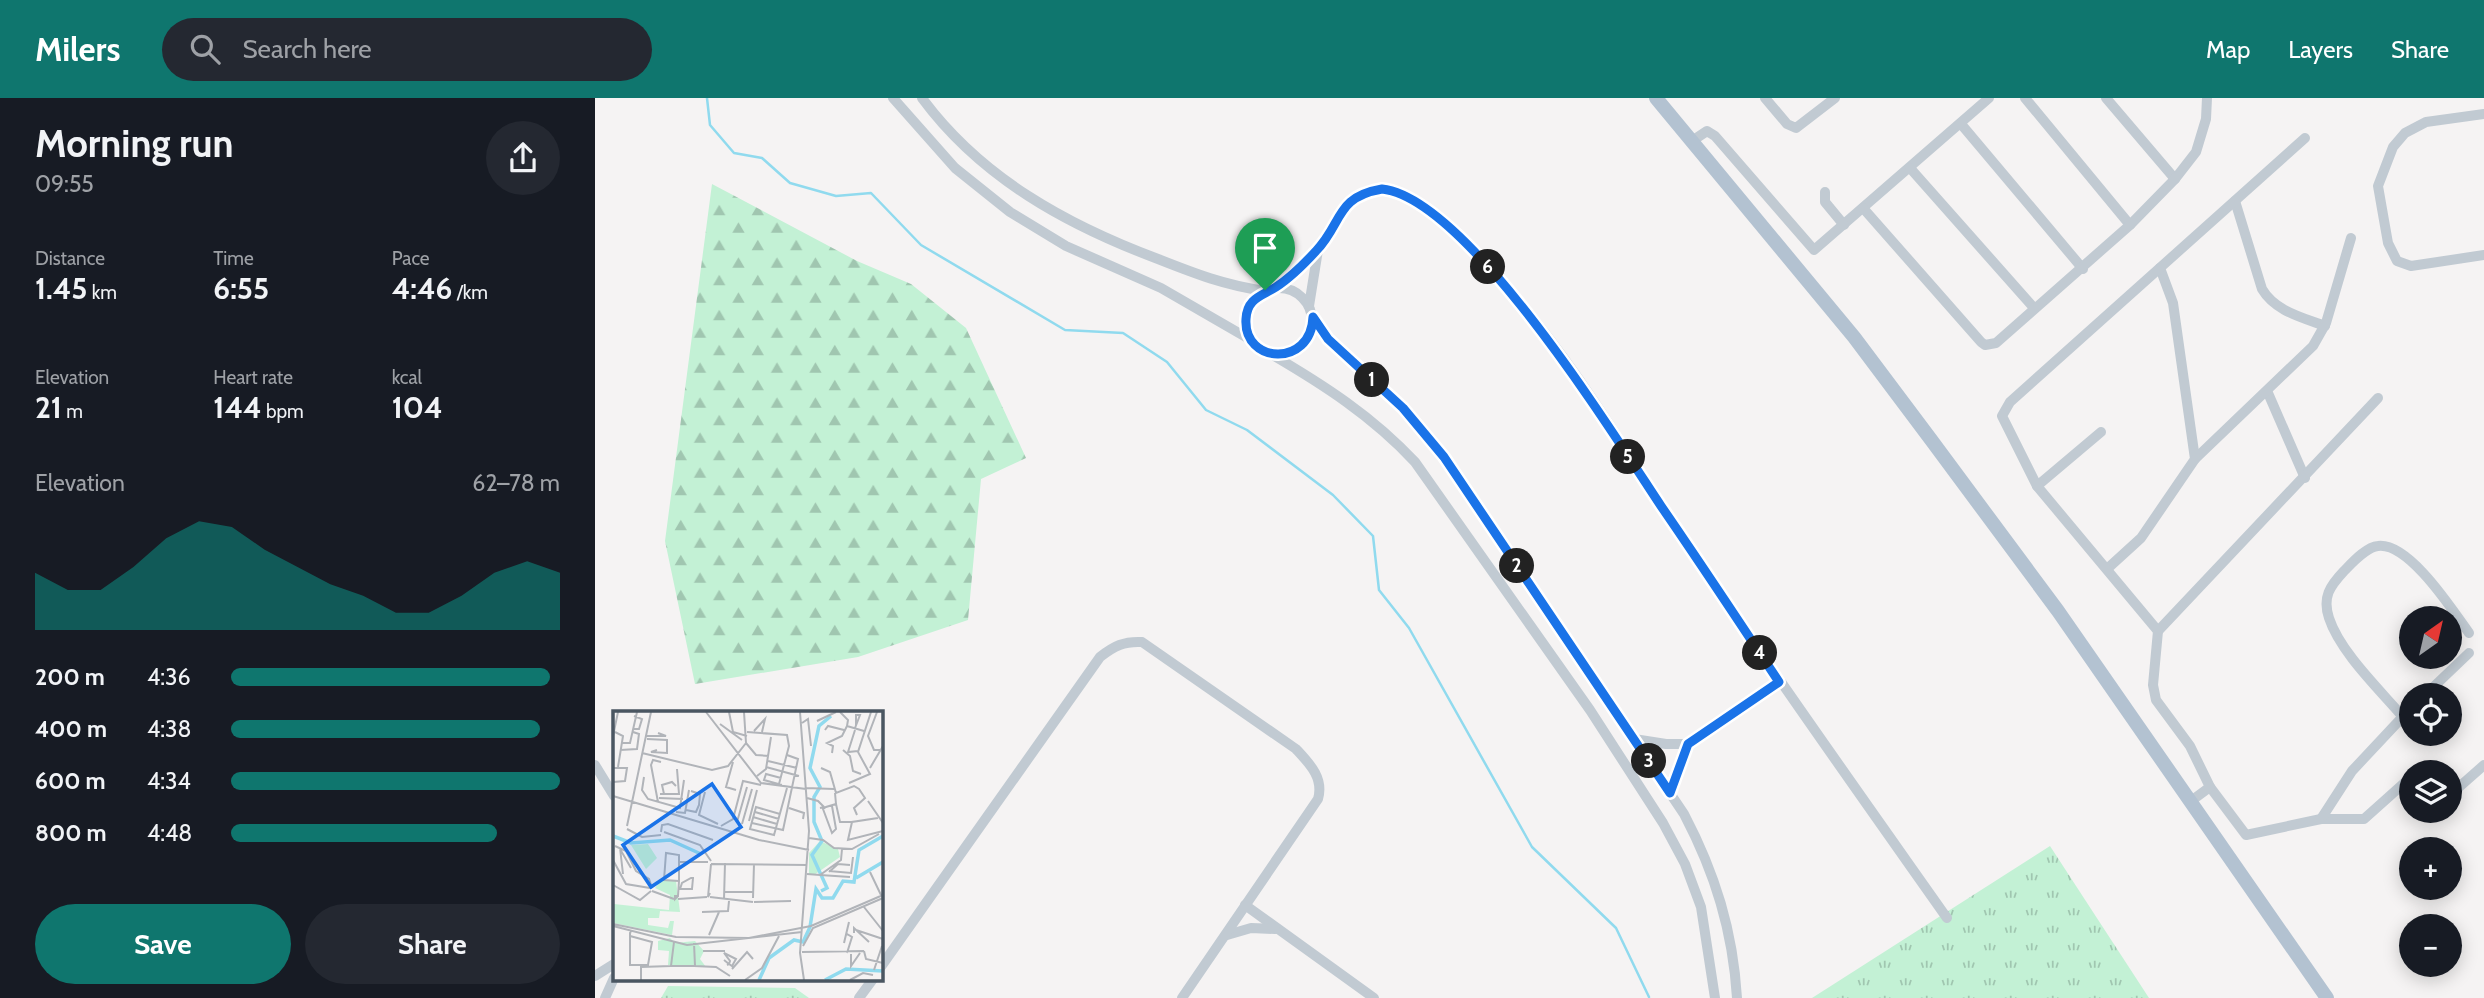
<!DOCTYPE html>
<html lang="en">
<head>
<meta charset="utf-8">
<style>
	body { margin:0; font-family:Cabin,sans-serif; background:#242831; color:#f1f3f6; height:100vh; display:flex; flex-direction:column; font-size:26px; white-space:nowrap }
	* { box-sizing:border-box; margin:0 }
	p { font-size:23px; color:#9ea1a6 }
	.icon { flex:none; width:38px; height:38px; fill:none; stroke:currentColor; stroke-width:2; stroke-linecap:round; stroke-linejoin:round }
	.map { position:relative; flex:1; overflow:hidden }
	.panel { display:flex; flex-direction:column; background:#171b24; width:595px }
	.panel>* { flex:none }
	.needle { width:46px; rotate:34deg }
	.tools { position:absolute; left:1804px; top:508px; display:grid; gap:14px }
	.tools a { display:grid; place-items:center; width:63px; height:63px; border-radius:50%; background:#171b24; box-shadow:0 4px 18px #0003; font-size:35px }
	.pin { position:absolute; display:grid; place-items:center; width:60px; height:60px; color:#fff; margin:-72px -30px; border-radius:50% 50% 50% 0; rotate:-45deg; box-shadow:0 0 7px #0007 }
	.pin .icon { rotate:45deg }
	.km { position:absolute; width:35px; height:35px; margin:-18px; border-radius:50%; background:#222; color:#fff; font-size:19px; line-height:35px; text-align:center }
	.round { display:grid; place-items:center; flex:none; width:74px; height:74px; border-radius:37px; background:#242831 }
	.overview { display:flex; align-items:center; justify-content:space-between; height:119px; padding:0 35px }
	h1 { font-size:38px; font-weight:700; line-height:52px }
	.figures { display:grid; grid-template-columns:repeat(3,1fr); gap:10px; height:119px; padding:7px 35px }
	.figures div { display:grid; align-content:center }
	.figures b { font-size:30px; font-weight:700 }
	.figures small { font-size:19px; font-weight:400 }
	.figures p { font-size:19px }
	.chart { height:196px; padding:14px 35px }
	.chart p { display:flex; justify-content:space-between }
	.chart svg { width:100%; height:126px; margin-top:7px; fill:#0f766e; opacity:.7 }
	.primary-button { display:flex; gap:14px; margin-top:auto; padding:14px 35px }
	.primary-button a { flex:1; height:80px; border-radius:42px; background:#0f766e; color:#fff; font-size:28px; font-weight:700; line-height:80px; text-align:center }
	.primary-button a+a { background:#242831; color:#f1f3f6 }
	ul { padding:0 35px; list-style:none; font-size:23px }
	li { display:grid; grid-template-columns:112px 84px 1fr; align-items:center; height:52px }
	li i { height:18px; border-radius:9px; background:#0f766e }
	header { display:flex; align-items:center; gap:42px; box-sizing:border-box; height:98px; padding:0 35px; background:#0f766e; color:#fff }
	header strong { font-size:33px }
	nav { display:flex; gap:38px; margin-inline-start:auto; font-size:24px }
	.search { width:490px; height:63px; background:#242831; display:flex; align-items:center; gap:18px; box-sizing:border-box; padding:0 24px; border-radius:38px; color:#9ea1a6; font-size:26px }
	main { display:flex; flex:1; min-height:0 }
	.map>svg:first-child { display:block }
	.grass { fill:url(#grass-tufts) }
	.forest { fill:url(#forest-firs) }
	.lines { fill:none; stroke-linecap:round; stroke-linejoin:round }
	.stream { stroke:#90daee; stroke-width:2.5 }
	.minor { stroke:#c1cad2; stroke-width:10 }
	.major { stroke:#b3c2d1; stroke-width:14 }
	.route-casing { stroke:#fff; stroke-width:14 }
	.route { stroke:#1a73e8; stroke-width:9 }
	.inset-river { fill:none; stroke:#90daee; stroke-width:3.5 }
	.inset-road { fill:none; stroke:#b1b4b9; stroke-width:2 }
	.view { fill:#1a73e8; fill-opacity:0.15; stroke:#1a73e8; stroke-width:3.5 }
	.inset-edge { fill:none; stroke:#4a5661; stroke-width:3.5 }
</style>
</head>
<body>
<header>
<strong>Milers</strong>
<div class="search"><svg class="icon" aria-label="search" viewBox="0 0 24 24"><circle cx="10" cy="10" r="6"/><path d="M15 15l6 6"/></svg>Search here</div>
<nav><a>Map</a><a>Layers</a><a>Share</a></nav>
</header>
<main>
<section class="panel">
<div class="overview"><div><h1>Morning run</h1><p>09:55</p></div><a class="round"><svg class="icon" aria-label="share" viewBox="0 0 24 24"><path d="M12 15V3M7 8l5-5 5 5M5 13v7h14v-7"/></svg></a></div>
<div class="figures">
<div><p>Distance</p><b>1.45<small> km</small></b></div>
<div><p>Time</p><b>6:55</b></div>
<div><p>Pace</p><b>4:46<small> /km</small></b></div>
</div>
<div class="figures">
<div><p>Elevation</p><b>21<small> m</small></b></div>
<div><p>Heart rate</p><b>144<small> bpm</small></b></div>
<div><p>kcal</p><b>104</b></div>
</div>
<div class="chart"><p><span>Elevation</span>62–78 m</p>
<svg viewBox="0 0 160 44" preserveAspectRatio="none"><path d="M0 44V24L10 30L20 30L30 22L40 12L50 6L60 8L70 16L80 22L90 28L100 32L110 38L120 38L130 32L140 24L150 20L160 24V44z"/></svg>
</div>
<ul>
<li><b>200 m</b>4:36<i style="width:97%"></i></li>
<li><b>400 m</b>4:38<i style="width:94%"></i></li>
<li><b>600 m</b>4:34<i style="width:100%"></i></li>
<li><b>800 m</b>4:48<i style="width:81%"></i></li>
</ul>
<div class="primary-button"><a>Save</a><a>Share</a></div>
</section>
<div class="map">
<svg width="1889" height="900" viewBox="0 0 1889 900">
	<defs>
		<pattern id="grass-tufts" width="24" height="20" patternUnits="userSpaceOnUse" patternTransform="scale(1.75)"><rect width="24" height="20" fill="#c3f1d5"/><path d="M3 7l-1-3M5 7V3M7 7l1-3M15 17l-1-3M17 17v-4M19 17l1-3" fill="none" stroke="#a0c6b0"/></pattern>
		<pattern id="forest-firs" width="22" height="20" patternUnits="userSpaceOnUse" patternTransform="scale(1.75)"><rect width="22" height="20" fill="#c3f1d5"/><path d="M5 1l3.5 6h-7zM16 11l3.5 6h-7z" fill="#a0c6b0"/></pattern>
	</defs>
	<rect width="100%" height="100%" fill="#f5f3f3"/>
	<g class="grass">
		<path d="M 1455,748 L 1554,900 L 1217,900 Z"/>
		<path d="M 73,888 L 200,890 L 214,900 L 66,900 Z"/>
	</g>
	<path class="forest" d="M 117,86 L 262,163 L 316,186 L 371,230 L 431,360 L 386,381 L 373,522 L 263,559 L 100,586 L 70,443 Z"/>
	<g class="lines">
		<path class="stream" d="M 112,0 L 115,27 L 139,55 L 167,60 L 195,85 L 241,98 L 276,95 L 326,147 L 470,232 L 528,235 L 572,264 L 611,312 L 652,332 L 738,397 L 778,438 L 784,492 L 814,530 L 937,749 L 1021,830 L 1054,899"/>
		<g class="minor">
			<path d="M 298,0 L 360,70 L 415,114 L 471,148 L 566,190 L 656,242"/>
			<path d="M 327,0 C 386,80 472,127 563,161 C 601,176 629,187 670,193"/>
			<path d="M 1170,0 L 1192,26 L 1201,30 L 1240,0"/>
			<path d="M 1430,0 L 1535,127"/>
			<path d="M 1511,0 L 1580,81"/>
			<path d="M 1889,16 L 1831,24 L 1810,35 L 1798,49 L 1783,88 L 1793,145 L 1802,163 L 1816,168 L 1889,157"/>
			<path d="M 1366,26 L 1488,171"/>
			<path d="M 1097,43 L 1112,33 L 1120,38 L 1219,152 L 1394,0"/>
			<path d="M 1315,70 L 1439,210"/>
			<path d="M 1230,94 L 1230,104 L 1249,127"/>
			<path d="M 1640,103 L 1667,191 C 1680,213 1706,219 1730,228"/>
			<path d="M 1268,110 L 1386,244 L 1390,247 L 1401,245 L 1535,127 L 1580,81 L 1601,54 L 1611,21 L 1612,0"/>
			<circle cx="684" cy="223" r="33"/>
			<path d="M 680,190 C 694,177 713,165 724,150 C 742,124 750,91 788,91 C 827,91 913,189 938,220 C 999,296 1049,382 1103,463 C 1184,583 1268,701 1352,820"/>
			<path d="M 714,208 L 723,152"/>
			<path d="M 718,219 L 733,241 L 808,310 L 849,359 L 1089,716 C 1120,775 1138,833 1142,900"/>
			<path d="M 674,255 C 729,287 777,318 820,364 L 995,612 L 1068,725 L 1090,766 L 1106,809 L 1120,900"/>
			<path d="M 1673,295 L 1710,380"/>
			<path d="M 1600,361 L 1718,248 L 1731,225 L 1756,140"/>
			<path d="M 1442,388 L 1506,334"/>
			<path d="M 1512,471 L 1546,440 L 1600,361 L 1578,205 L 1565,170"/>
			<path d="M 1563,533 L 1783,300"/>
			<path d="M 1830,597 L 1874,555"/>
			<path d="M 1808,619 C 1785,592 1745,554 1734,520 C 1727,499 1735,488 1749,473 C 1757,465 1771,449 1783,448 C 1814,444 1858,513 1874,535"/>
			<path d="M 1039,641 L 1071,646 L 1093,646"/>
			<path d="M 0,667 L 19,698"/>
			<path d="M 1615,689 L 1651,737 L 1726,721 L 1769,721 L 1816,679"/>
			<path d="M 1075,695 L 1093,646 L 1184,584"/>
			<path d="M 1855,697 L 1889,667"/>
			<path d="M 1596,703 L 1615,689 L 1595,648 L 1561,602 L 1558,587 L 1563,533 L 1442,388 L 1407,318 L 1415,304 L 1710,40"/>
			<path d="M 1726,721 L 1757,673 L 1816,610"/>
			<path d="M 650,807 L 779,900"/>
			<path d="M 632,837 L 656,830 L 680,831"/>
			<path d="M 285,870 L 505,559 C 519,548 529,543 547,544 L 701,651 C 715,666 729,680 723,701 L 587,900"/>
			<path d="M 0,878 L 19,866"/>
			<path d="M 10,900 L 19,880"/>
			<path d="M 264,900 L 278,881"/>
		</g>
		<path class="major" d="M 1061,0 L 1259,239 L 1337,343 L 1463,513 L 1732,900"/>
	</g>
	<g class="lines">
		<g class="route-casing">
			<path id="route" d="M 787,91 C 872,100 1018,336 1066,408 C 1106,466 1145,525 1184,584 L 1093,646 L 1075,695 L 849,359 L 808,310 L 733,241 L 718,219 C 716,270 648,266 651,221 C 652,200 667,198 681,189 C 695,180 710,165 721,153 C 748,125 740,99 787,91 Z"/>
		</g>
		<use href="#route" class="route"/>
	</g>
	<g transform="translate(18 613)">
		<rect width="270" height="270" fill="#f5f3f3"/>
		<path d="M 48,169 L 63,170 L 67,201 L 47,200 L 46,207 L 35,207 L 35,214 L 55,217 L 57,210 L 61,210 L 59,224 L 0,212 L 1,193 L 56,199 L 57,184 L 42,177 Z" fill="#c3f1d5"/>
		<path d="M 207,130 L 225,138 L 227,146 L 201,164 L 196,163 L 196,142 ZM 35,133 L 44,147 L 33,158 L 18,134 ZM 57,227 L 62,232 L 82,230 L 91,240 L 87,248 L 93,256 L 55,254 L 56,240 L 45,239 L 45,230 Z" fill="#c3f1d5"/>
		<path class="inset-river" d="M 0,125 L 18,132 L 57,129 L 88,143M 243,167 L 270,151M 208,180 L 214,177 L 199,144 L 209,130 L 201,111 L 201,86 L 207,76 L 197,57 L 206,15 L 218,5M 146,269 L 156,247 L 181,229 L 190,231 L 197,216 L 203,178 L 209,187 L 220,187 L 230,170 L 241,171 L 246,139 L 270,125M 212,269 L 233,258 L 270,260"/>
		<path class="inset-road" d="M 93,1 L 148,72 L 193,78M 116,1 L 120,21 L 134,25M 187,1 L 196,120 L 187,242 L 191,269M 227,1 L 235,9 L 234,15 L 251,20M 264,1 L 255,25 L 261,39 L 267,39M 204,10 L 223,1M 189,12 L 195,8 L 198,35M 107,13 L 129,29M 242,17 L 247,4 L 243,4 L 243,14M 20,18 L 26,18 L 29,8 L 21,5M 212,19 L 215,15 L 231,19M 242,19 L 235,41 L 245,40M 141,20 L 152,8 L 149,21M 2,21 L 10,25 L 5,56M 134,21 L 174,24 L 176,35 L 166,73M 0,25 L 5,1M 32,25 L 53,25 L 45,22M 34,28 L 54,29 L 54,42 L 38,41 L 44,39M 8,32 L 17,32 L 24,1M 133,32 L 143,44 L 156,45M 7,39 L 24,38 L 26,23 L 20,21M 230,39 L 237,45 L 240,60 L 248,63M 29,42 L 99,59 L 115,55 L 133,32 L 131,1M 219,42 L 220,35 L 214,32 L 229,25 L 234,15M 155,50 L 184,57M 120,51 L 113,76 L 123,79M 153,56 L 186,65M 0,57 L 14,57 L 12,70 L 0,71M 208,57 L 217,61 L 223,82 L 241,75 L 246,78 L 252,87 L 241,97 L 244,104M 257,57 L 270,35M 144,65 L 153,58 L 158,26M 31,66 L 29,79 L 35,88 L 67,97 L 71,69M 168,67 L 153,63 L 151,69 L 169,74M 236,72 L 257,63 L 245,41 L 258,1M 193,77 L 221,78M 92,81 L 86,104 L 105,113M 47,83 L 66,83 L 64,58M 51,83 L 49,74 L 59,71 L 63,75M 0,85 L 146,129 L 196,139M 46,87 L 70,88M 194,87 L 205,90 L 211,96 L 207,97M 255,90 L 270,112M 45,91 L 38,54 L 40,49 L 48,51M 223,93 L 227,111 L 239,111M 219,95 L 223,118 L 219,122 L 210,98 L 213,96 L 223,93 L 222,82M 176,97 L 191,102 L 190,108M 73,99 L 83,101 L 86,94 L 87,83 L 78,80M 63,101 L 72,102 L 76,79M 142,101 L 166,108M 167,103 L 143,96 L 137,118 L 161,124 L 174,77M 140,106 L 164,113M 265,107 L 239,111 L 235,129 L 270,120M 136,110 L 144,79M 124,111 L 134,76M 139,112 L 170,119 L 185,48 L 174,44M 129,113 L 139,78M 14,115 L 38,1M 108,115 L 120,108 L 130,70 L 148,74M 14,118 L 29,126 L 48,124M 48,121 L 49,114 L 55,113 L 100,129M 51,121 L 87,134 L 98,150M 196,127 L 210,129 L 221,137 L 239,138 L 266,123M 2,135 L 13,140 L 23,160 L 36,168 L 39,177M 7,137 L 10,163M 7,138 L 18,157M 0,149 L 13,173 L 37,177M 66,151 L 95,151M 98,153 L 194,154M 216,160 L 238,162 L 240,146M 216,161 L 225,153 L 237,154M 257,161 L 268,184M 194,163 L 207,164 L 228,149 L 229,138M 207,164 L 237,166M 80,167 L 79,178 L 67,178 L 69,172 L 78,167 L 81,167M 0,174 L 27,189 L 38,180M 39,180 L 61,188M 111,181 L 140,181M 97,182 L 95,186 L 98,153M 65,185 L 62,188 L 62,185 L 65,185 L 66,170 L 66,144 L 53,142 L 51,169 L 66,170M 97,186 L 140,191M 140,187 L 141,153M 65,188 L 94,186M 111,188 L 112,152M 141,191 L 178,190M 251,196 L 270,220M 89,201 L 115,200 L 116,190M 0,213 L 63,226 L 136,227 L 198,215 L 270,184M 0,215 L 74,234 L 189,221M 243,219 L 270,228M 241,222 L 241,217 L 256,231M 234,223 L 239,226 L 234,242M 96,224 L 106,201M 17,225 L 39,231 L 35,254 L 17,254 L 17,222 L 18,221M 61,231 L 58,255 L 81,255M 81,232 L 82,255 L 103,256 L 117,265M 231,232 L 236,211M 190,235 L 200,217 L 270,187M 90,240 L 112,240M 251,240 L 253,248 L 270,252M 189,241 L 251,240M 238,243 L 238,255 L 247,242M 111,249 L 116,253 L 119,255 L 123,248 L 111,242 L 117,250 L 116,253 L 114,254M 119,258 L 134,241 L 140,248M 261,259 L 269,235M 28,269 L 28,256 L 58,255M 132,269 L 149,257 L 166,225M 237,269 L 250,262 L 260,264"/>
		<path class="view" d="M 99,73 L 128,116 L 38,176 L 10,134 Z"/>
		<rect width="270" height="270" class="inset-edge"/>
	</g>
</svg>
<div class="tools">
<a><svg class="needle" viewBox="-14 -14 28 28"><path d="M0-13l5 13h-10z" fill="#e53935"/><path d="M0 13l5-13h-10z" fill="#9ea1a6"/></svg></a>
<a><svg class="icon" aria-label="locate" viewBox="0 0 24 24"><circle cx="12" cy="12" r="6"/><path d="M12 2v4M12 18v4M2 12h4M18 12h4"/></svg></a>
<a><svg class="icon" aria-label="layers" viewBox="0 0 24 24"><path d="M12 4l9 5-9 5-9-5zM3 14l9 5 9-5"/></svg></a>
<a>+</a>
<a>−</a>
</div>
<div class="pin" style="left:670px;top:192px;background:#1e9e55"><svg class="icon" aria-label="arrive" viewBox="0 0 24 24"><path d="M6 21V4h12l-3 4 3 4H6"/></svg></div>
<b class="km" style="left:777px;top:282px">1</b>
<b class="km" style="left:922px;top:468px">2</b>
<b class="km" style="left:1054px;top:663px">3</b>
<b class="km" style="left:1165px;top:555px">4</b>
<b class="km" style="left:1033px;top:359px">5</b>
<b class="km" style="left:893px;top:169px">6</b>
</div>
</main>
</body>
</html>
